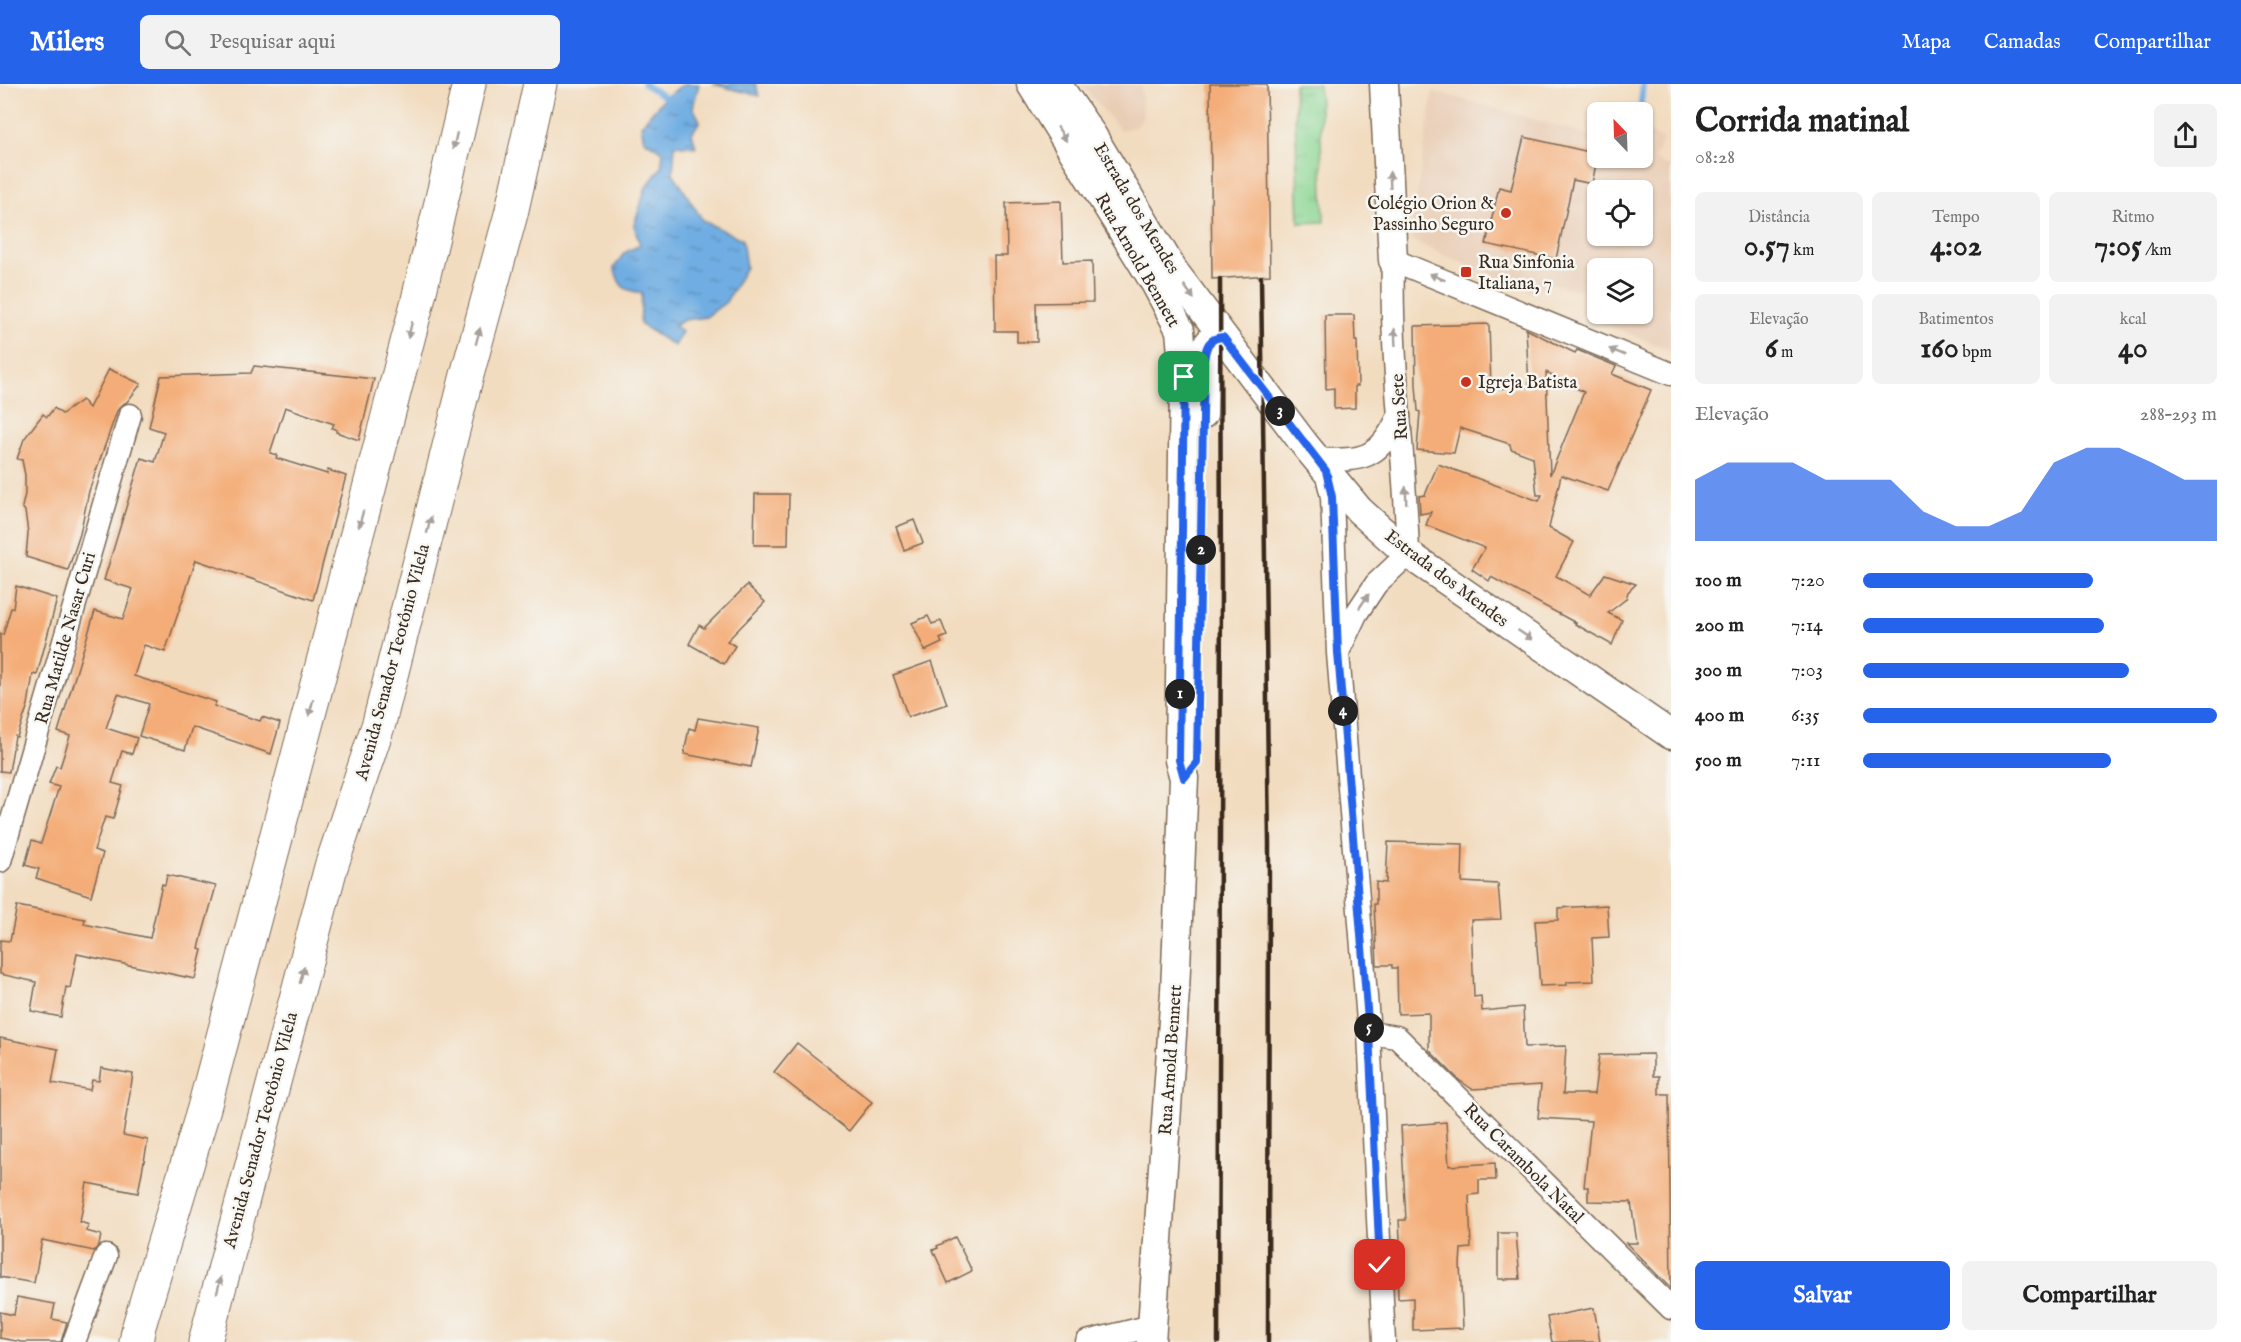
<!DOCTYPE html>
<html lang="pt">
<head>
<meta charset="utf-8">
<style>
	body { margin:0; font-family:"IM FELL English",serif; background:#f2f2f2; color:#222; height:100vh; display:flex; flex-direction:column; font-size:22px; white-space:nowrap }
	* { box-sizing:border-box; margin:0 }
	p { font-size:20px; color:#767676 }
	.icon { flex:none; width:33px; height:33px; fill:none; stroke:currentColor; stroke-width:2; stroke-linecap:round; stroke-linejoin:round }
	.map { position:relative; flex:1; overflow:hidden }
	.drawer { display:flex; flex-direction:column; background:#fff; width:570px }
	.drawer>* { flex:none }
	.needle { width:39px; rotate:337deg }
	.fabs { position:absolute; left:1587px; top:18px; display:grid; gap:12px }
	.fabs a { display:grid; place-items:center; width:66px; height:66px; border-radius:9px; background:#fff; box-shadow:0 2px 4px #0004; font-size:30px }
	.pin { position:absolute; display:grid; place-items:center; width:51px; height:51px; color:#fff; margin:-26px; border-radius:12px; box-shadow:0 3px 9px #0006 }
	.km { position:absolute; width:30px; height:30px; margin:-15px; border-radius:50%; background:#222; color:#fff; font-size:16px; line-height:30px; text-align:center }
	.round { display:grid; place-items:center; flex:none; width:63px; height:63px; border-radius:9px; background:#f2f2f2 }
	.head { display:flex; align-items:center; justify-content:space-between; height:102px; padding:0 24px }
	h1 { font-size:33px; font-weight:700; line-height:45px }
	.stats { display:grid; grid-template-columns:repeat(3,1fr); gap:9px; height:102px; padding:6px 24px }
	.stats div { display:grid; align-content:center; border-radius:9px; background:#f2f2f2; text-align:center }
	.stats b { font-size:30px; font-weight:700 }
	.stats small { font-size:16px; font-weight:400 }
	.stats p { font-size:16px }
	.chart { height:168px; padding:12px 24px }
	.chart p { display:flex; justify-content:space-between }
	.chart svg { width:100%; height:108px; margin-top:6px; fill:#2563eb; opacity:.7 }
	.cta { display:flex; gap:12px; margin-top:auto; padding:12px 24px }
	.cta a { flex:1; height:69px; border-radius:9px; background:#2563eb; color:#fff; font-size:24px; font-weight:700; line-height:69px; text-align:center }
	.cta a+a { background:#f2f2f2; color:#222 }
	ul { padding:0 24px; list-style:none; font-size:20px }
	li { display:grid; grid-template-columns:96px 72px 1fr; align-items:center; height:45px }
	li i { height:15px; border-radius:8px; background:#2563eb }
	header { display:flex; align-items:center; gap:36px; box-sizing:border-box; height:84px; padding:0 30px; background:#2563eb; color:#fff }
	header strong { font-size:28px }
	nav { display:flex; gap:33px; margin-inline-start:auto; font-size:21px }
	.search { width:420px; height:54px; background:#f2f2f2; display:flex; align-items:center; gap:15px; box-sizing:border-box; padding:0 21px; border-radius:9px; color:#767676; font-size:22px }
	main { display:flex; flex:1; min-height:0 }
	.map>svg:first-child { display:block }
	.built { fill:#e9ceb6; fill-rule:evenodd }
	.grass { fill:url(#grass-tufts); stroke:#638058; stroke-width:1.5 }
	.water { fill:url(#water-ripples); stroke:#566c80; stroke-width:1.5 }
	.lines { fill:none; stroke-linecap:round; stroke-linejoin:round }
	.stream { stroke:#70ade2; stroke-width:6 }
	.building { fill:#f4ad78; fill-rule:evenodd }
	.minor-casing { stroke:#7b6856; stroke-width:25 }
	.tertiary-casing { stroke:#7b6856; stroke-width:31 }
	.primary-casing { stroke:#7b6856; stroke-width:35 }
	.minor { stroke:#fff; stroke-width:22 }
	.tertiary { stroke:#fff; stroke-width:28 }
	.primary { stroke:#fff; stroke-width:33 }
	.rail { stroke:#3b2a1e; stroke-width:4.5 }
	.oneway { fill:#a79f9a }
	.route-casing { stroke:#fff; stroke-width:12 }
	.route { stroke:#2563eb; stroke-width:8 }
	.poi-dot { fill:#c8321e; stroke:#f6f6f2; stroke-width:2 }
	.labels { text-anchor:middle; stroke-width:5; stroke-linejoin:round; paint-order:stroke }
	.poi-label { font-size:18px; fill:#3b2a1e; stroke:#f6f6f2; text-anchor:start }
	.street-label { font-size:18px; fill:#3b2a1e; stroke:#f6f6f2 }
</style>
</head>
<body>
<header>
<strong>Milers</strong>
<div class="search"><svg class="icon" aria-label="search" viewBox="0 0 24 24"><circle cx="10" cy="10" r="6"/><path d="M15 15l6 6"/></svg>Pesquisar aqui</div>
<nav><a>Mapa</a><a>Camadas</a><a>Compartilhar</a></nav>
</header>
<main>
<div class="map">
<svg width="1671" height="1258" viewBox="0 0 1671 1258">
	<defs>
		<pattern id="grass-tufts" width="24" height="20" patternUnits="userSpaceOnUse" patternTransform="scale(1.5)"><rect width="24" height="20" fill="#8bd592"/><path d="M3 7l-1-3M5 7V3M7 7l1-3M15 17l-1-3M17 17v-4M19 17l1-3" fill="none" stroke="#79b77d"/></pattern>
		<pattern id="water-ripples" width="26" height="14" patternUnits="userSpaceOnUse" patternTransform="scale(1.5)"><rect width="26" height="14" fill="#70ade2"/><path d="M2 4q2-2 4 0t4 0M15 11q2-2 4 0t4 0" fill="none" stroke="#5d8db7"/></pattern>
	</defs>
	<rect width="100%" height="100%" fill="#f6f6f2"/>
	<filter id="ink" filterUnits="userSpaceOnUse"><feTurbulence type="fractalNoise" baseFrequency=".0167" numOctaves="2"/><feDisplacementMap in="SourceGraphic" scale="12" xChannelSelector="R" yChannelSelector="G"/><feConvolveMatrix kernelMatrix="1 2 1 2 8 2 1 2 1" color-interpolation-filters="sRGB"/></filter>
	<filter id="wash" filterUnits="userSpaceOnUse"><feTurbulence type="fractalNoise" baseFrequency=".008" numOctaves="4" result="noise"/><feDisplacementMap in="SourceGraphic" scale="24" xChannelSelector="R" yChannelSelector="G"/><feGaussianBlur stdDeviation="1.35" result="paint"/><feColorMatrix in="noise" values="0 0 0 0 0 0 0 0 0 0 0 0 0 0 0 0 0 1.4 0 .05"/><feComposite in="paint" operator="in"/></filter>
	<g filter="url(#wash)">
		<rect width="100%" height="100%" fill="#f2dcbf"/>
		<g class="built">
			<path d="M 1081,0 L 1141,0 L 1143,33 L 1135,43 L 1120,46 Z"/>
			<path d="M 1433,7 L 1597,53 L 1598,74 L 1642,74 L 1643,45 L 1663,55 L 1654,75 L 1671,83 L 1671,267 L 1579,229 L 1584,207 L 1549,199 L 1532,209 L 1412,157 L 1411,151 ZM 1598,106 L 1642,106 L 1642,152 L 1598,152 ZM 1598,184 L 1642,184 L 1642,230 L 1598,230 Z"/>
		</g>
		<path class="grass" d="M 1294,0 L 1319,0 L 1324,138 L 1299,139 Z"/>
		<g class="water">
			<path d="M 684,0 L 699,0 L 693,23 L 700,37 L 692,49 L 696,63 L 675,61 L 673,89 L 703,137 L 742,155 L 746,183 L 726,218 L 706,233 L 684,236 L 674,242 L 682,248 L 674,262 L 640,240 L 642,209 C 622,206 620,203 614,184 L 624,169 L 640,161 L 634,141 L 646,103 L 661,84 L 663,68 L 644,56 L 641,41 L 665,13 Z"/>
			<path d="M 714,0 L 756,0 L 759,12 L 713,0 Z"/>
		</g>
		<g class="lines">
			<g class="stream">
				<path d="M 644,0 L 665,13"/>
				<path d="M 1640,28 L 1643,0"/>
			</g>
		</g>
		<g id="blocks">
			<g class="building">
				<path d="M 1210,0 L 1267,0 L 1270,191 L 1212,195 Z"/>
				<path d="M 1524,53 L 1598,70 L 1592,100 L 1573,96 L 1556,175 L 1486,160 L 1499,103 L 1511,106 Z"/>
				<path d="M 1061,117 L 1063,178 L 1092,177 L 1093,218 L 1036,219 L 1037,258 L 1017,258 L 1017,247 L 995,247 L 994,172 L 1007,172 L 1006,119 Z"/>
				<path d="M 1325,231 L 1354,231 L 1355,257 L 1357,257 L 1358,302 L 1355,302 L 1355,324 L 1334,325 L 1334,304 L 1326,305 Z"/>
				<path d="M 1489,240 L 1491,305 L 1529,303 L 1526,245 L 1575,269 L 1577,266 L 1616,282 L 1612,290 L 1651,306 L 1608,407 L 1561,391 L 1549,444 L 1574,458 L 1556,492 L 1590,511 L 1605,490 L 1636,500 L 1628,508 L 1626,515 L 1608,529 L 1622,536 L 1612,561 L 1575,540 L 1576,539 L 1491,493 L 1489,497 L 1472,485 L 1485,464 L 1426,441 L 1431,428 L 1420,430 L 1419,412 L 1425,411 L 1438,380 L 1539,417 L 1542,411 L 1537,411 L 1533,373 L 1511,365 L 1510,360 L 1460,344 L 1454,369 L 1417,366 L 1420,328 L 1418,327 L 1416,301 L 1415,242 ZM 1546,288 L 1584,308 L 1550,391 Z"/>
				<path d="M 254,282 L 374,295 L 359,356 L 336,348 L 337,346 L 332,344 L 334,340 L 285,323 L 270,369 L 277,371 L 276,374 L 327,390 L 328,386 L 346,392 L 313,516 L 196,476 L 165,568 L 144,561 L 134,592 L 216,618 L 214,622 L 260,637 L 262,633 L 280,639 L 271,670 L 192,643 L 185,666 L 139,652 L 149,620 L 118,610 L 106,644 L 137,654 L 132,670 L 122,667 L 112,699 L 123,702 L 113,735 L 105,733 L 94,766 L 103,769 L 91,812 L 36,794 L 39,785 L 25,781 L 32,756 L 41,759 L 59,703 L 49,700 L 56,682 L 60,683 L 70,652 L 58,648 L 95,527 L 123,535 L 133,505 L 104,496 L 141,374 L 155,378 L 164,348 L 149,343 L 161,292 L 251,289 Z"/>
				<path d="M 109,285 L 141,300 L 127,318 L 121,321 L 117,327 L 89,407 L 80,450 L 68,486 L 26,473 L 28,449 L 25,427 L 22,423 L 25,410 L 25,391 L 22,376 L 17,375 L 24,355 L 43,330 L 47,333 L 54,324 L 62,330 L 82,316 L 89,324 Z"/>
				<path d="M 755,410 L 789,410 L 788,461 L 754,461 Z"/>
				<path d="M 914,436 L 923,459 L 904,466 L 896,443 Z"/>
				<path d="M 747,501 L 765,518 L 727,557 L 735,562 L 724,580 L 689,560 L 699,541 L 704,544 Z"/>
				<path d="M 16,502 L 57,515 L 37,591 L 33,590 L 28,621 L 17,653 L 15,652 L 9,688 L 0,687 L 0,550 L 3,551 L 11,524 L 13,524 Z"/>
				<path d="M 928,532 L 932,540 L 941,537 L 947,552 L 940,555 L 942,559 L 925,567 L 912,539 Z"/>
				<path d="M 932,577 L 947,620 L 908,633 L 893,591 Z"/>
				<path d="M 698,634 L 759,644 L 751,683 L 684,670 L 689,644 L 695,646 Z"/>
				<path d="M 1388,758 L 1463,760 L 1462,798 L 1498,800 L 1501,835 L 1471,836 L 1474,913 L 1481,912 L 1482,927 L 1523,923 L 1525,963 L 1566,962 L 1563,1010 L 1594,1010 L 1599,971 L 1653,970 L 1653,992 L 1659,992 L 1659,1010 L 1669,1010 L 1671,1205 L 1626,1159 L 1637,1159 L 1631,1118 L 1588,1117 L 1588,1103 L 1584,1103 L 1591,1037 L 1538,1034 L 1541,1001 L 1472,1005 L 1459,996 L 1429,966 L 1429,929 L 1398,930 L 1397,884 L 1392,884 L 1392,881 L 1377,881 L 1374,820 L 1376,820 L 1376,798 L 1386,799 Z"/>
				<path d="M 167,791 L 216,802 L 202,852 L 199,865 L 202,866 L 195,895 L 77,870 L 70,904 L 66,903 L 61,933 L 31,927 L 36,898 L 0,890 L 0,856 L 10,857 L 17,822 L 85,835 L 84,840 L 150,854 L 162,800 L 165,801 Z"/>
				<path d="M 1607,821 L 1609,853 L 1592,854 L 1594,897 L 1567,898 L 1567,901 L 1540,902 L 1535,837 L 1558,836 L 1558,824 Z"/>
				<path d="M 0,954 L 58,965 L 52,999 L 90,1006 L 92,996 L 99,997 L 101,984 L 133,990 L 123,1051 L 148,1056 L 138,1109 L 87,1099 L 80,1138 L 89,1141 L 86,1147 L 101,1151 L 99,1161 L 94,1167 L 42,1156 L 34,1199 L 0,1193 Z"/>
				<path d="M 797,959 L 872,1018 L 849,1047 L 774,988 Z"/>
				<path d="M 1446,1038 L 1449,1082 L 1495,1079 L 1496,1096 L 1479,1096 L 1479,1110 L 1469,1111 L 1471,1164 L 1461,1165 L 1460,1180 L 1463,1244 L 1413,1246 L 1413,1214 L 1398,1215 L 1397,1174 L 1401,1174 L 1399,1136 L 1406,1136 L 1401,1042 Z"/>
				<path d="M 1498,1149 L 1516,1149 L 1520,1195 L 1498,1195 Z"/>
				<path d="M 955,1153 L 972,1187 L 948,1199 L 933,1166 L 938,1164 L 937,1162 Z"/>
				<path d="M 17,1213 L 55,1220 L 52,1235 L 67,1238 L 61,1258 L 22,1258 L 0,1254 L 0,1228 L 14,1231 Z"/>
				<path d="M 1594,1224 L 1600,1258 L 1552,1258 L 1547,1233 Z"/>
			</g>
		</g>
	</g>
	<g filter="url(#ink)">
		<use href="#blocks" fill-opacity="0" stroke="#7b6856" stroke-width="1.5"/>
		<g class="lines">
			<g class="minor-casing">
				<g id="minor">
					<path d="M 1318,376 C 1364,376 1378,376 1399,332"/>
					<path d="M 1326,387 L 1332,413 L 1338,569 L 1369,949 L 1384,1258"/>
					<path d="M 1340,564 L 1356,530 L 1376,500 L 1408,470 C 1405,372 1390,274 1393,176 L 1671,290"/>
					<path d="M 0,777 L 130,331"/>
					<path d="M 1369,949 L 1397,953 L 1671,1224"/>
					<path d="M 74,1258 L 106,1172"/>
					<path d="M 1087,1258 L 1152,1242"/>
				</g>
			</g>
			<g class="tertiary-casing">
				<g id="tertiary">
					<path d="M 1031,0 L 1155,199 L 1180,246 L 1184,293 L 1179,676 L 1184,694 L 1175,907 L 1151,1258"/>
					<path d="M 1057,0 L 1092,51 L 1173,186 L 1305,361 L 1359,426 L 1408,470 L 1671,651"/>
					<path d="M 1384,0 L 1393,176"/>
					<path d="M 1203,330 L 1204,276 L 1208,260 L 1212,255 L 1223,253"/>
				</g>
			</g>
			<g class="primary-casing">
				<g id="primary">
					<path d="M 136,1258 L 139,1242 L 204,1024 L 369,405 L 417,220 L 469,0"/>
					<path d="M 205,1258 L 331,783 L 379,639 L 467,291 L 511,130 L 540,0"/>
				</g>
			</g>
			<use href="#minor" class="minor"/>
			<use href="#tertiary" class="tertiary"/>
			<use href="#primary" class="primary"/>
			<g class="rail">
				<path d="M 1261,193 L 1269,760 L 1268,1258"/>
				<path d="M 1218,1258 L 1221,503 L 1220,195"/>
			</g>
		</g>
		<defs><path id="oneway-solid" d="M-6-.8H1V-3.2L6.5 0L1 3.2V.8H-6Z" transform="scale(1.5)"/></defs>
		<g class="oneway">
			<use href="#oneway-solid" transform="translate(1062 50) rotate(58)"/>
			<use href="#oneway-solid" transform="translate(455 57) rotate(103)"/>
			<use href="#oneway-solid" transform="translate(1390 96) rotate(-93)"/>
			<use href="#oneway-solid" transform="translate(1437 193) rotate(-158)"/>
			<use href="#oneway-solid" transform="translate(1189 208) rotate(54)"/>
			<use href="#oneway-solid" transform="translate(410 246) rotate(104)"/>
			<use href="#oneway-solid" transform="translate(478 252) rotate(-75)"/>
			<use href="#oneway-solid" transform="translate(1395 253) rotate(-93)"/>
			<use href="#oneway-solid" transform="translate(1617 268) rotate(-158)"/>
			<use href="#oneway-solid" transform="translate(1406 411) rotate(-92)"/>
			<use href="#oneway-solid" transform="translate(361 435) rotate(105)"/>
			<use href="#oneway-solid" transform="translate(429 441) rotate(-76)"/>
			<use href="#oneway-solid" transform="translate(1364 517) rotate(-56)"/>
			<use href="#oneway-solid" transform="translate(1525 551) rotate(34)"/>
			<use href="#oneway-solid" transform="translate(311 624) rotate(105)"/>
			<use href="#oneway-solid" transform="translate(302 891) rotate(-75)"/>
			<use href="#oneway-solid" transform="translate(219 1201) rotate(-76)"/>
		</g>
	</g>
	<g class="lines" filter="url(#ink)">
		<g class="route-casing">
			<path id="route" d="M 1184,293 L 1179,676 L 1184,694 L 1197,678 L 1204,276 C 1206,263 1208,254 1223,253 L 1326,387 L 1332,413 L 1338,569 L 1369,949 L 1380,1181"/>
		</g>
		<use href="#route" class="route"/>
	</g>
	<g class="poi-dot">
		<circle cx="1506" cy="129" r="6"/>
		<rect x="1460" y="182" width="12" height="12" rx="3"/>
		<circle cx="1466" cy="298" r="6"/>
	</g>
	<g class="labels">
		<g class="poi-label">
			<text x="1494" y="125" text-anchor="end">Colégio Orion &amp;<tspan x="1494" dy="21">Passinho Seguro</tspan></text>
			<text x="1478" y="184">Rua Sinfonia<tspan x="1478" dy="21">Italiana, 7</tspan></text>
			<text x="1478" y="304">Igreja Batista</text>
		</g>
		<g class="street-label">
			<text transform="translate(1137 124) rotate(59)" y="6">Estrada dos Mendes</text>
			<text transform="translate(1138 176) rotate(60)" y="6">Rua Arnold Bennett</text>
			<text transform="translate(1399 323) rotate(-94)" y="6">Rua Sete</text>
			<text transform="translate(1447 494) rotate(37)" y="6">Estrada dos Mendes</text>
			<text transform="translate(65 554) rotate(-74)" y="6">Rua Matilde Nasar Curi</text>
			<text transform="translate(392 578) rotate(-75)" y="6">Avenida Senador Teotônio Vilela</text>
			<text transform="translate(1170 976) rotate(-86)" y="6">Rua Arnold Bennett</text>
			<text transform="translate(260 1046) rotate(-75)" y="6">Avenida Senador Teotônio Vilela</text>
			<text transform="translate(1524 1079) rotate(45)" y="6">Rua Carambola Natal</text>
		</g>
	</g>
</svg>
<div class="fabs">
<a><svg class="needle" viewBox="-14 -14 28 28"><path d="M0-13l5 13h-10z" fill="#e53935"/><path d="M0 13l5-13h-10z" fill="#767676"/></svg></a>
<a><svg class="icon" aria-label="locate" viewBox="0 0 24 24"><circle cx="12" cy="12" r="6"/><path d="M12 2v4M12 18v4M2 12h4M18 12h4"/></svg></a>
<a><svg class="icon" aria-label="layers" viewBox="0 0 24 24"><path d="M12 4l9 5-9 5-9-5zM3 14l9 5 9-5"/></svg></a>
</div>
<div class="pin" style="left:1184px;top:293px;background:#1e9e55"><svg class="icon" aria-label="arrive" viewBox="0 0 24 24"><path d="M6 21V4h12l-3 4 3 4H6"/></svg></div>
<div class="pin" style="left:1380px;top:1181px;background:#d93025"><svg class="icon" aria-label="check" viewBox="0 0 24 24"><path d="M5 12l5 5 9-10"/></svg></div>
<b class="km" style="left:1180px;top:610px">1</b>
<b class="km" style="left:1201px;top:466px">2</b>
<b class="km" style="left:1280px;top:327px">3</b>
<b class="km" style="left:1343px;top:627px">4</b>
<b class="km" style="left:1369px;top:944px">5</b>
</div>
<section class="drawer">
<div class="head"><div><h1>Corrida matinal</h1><p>08:28</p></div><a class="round"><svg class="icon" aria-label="share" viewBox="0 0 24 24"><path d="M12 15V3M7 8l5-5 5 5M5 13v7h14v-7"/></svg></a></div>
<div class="stats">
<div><p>Distância</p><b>0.57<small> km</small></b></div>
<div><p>Tempo</p><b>4:02</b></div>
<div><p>Ritmo</p><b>7:05<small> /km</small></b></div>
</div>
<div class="stats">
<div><p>Elevação</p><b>6<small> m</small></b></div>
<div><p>Batimentos</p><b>160<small> bpm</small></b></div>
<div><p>kcal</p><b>40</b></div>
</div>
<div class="chart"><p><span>Elevação</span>288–293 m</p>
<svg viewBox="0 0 160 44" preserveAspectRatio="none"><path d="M0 44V19L10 12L20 12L30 12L40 19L50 19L60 19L70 32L80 38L90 38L100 32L110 12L120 6L130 6L140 12L150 19L160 19V44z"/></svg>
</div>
<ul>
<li><b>100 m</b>7:20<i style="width:65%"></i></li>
<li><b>200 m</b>7:14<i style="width:68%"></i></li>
<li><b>300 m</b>7:03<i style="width:75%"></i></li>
<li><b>400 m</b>6:35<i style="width:100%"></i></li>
<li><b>500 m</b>7:11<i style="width:70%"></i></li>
</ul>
<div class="cta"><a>Salvar</a><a>Compartilhar</a></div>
</section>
</main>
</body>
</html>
